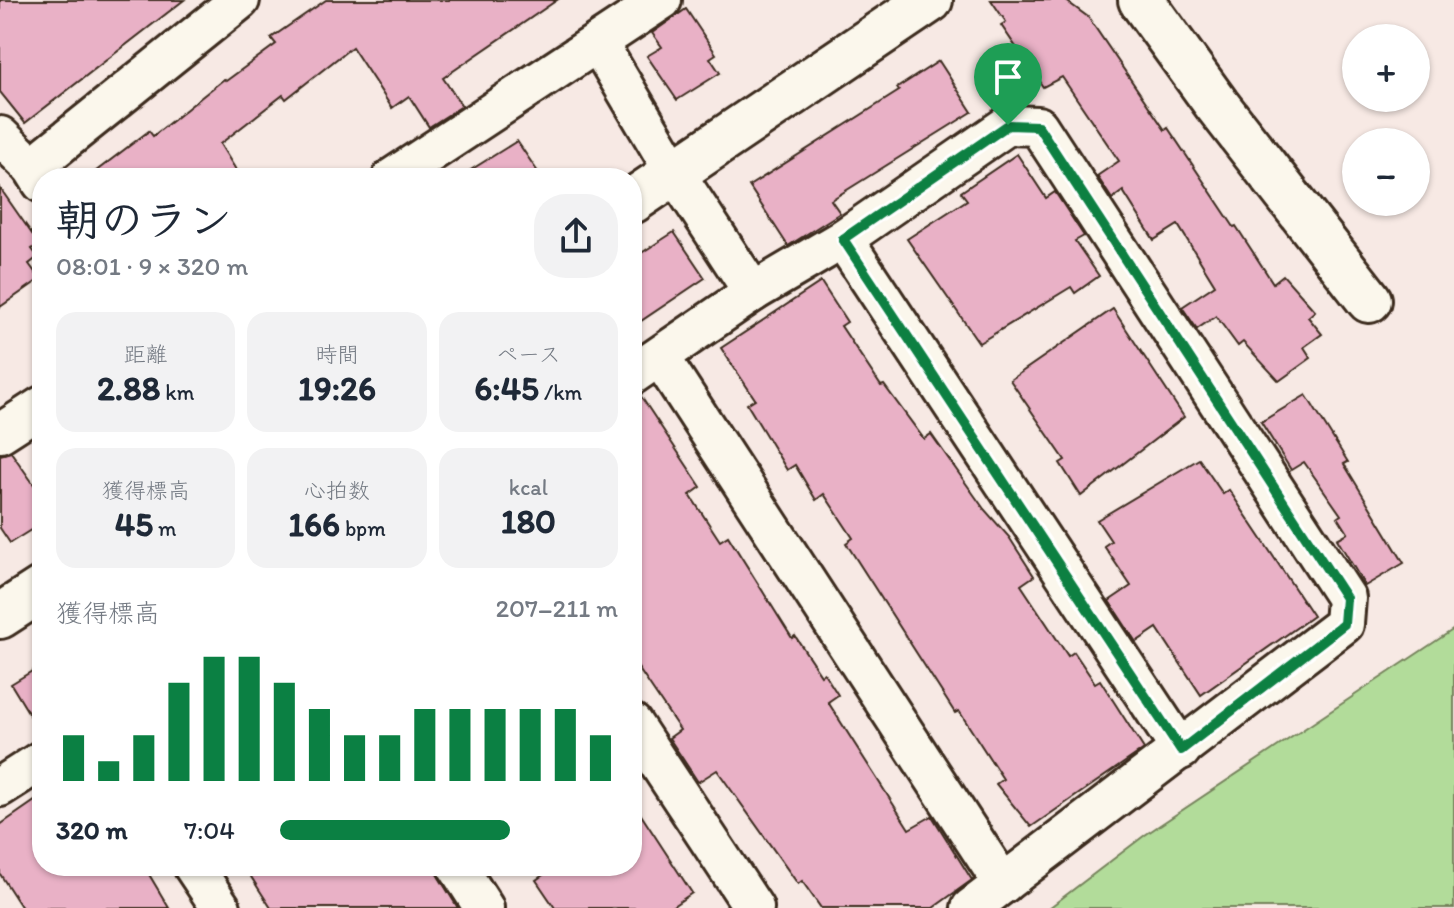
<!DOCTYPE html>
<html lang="ja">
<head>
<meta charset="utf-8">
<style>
	body { margin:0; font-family:Itim,"Klee One",sans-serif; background:#f2f2f3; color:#1f2937; height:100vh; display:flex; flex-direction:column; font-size:30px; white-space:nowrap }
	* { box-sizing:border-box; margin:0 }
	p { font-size:26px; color:#747a83 }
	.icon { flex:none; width:44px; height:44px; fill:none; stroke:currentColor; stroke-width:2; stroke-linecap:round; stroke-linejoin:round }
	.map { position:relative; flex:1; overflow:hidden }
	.drawer { position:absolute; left:32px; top:168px; width:610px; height:708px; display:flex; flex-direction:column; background:#fff; border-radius:32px; box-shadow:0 2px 6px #0004 }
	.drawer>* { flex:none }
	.tools { position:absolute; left:1342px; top:24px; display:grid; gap:16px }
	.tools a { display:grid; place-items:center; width:88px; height:88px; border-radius:50%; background:#fff; box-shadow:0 2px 6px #0004; font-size:40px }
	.pin { position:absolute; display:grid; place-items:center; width:68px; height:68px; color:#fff; margin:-82px -34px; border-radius:50% 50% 50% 0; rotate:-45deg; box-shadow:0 0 8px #0007 }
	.pin .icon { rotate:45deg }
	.round { display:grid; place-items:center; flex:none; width:84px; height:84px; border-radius:32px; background:#f2f2f3 }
	.headline { display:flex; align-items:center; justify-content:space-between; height:136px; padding:0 24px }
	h1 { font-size:44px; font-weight:800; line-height:60px }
	.stats { display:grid; grid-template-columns:repeat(3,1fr); gap:12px; height:136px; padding:8px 24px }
	.stats div { display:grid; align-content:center; border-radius:20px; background:#f2f2f3; text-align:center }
	.stats b { font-size:34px; font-weight:800 }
	.stats small { font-size:22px; font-weight:400 }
	.stats p { font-size:22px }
	.chart { height:224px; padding:16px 24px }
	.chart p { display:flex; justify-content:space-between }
	.chart svg { width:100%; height:144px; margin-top:8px; stroke:#0b8043; stroke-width:6 }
	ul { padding:0 24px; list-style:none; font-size:26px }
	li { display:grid; grid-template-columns:128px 96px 1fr; align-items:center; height:60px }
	li i { height:20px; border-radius:10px; background:#0b8043 }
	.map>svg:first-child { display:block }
	.green { fill:#b2dc9a; stroke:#76835c; stroke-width:2 }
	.building { fill:#e9b1c6; stroke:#3b2a1e; stroke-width:2 }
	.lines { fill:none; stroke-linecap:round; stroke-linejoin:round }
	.minor-casing { stroke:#3b2a1e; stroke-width:44 }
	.tertiary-casing { stroke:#3b2a1e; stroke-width:50 }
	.minor { stroke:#fbf7ec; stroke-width:38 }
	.tertiary { stroke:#fbf7ec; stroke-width:44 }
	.route-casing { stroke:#fff; stroke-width:16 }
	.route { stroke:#0b8043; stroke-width:10 }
</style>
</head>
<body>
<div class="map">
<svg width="1454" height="908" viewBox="0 0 1454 908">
	<rect width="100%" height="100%" fill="#f7e9e4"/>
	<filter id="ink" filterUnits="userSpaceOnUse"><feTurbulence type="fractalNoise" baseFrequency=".0125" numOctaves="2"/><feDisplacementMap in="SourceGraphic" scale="16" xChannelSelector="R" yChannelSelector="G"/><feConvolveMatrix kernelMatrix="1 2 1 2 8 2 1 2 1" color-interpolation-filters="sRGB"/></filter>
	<g filter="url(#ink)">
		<path class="green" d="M 1454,629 L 1454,908 L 1049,908 L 1145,835 Z"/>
		<g class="building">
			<path d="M 0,0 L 184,0 L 25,123 L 0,92 Z"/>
			<path d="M 326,0 L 557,0 L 443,78 L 462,106 L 429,127 L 409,96 L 392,108 L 352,47 L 286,99 L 283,95 L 220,144 L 241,178 L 87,178 L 149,131 L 153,136 L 224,79 L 226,81 L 276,44 L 271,38 Z"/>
			<path d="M 991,0 L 1065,0 L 1088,17 L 1165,130 L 1168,128 L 1234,227 L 1236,226 L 1273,283 L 1283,275 L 1315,311 L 1308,317 L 1322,334 L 1304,347 L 1311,358 L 1279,381 L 1243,342 L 1238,346 L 1216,316 L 1197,329 L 1182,307 L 1215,285 L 1178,225 L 1154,240 L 1123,191 L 1112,199 L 1097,176 L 1119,161 L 1062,77 L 1043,87 L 1001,25 L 1006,22 Z"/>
			<path d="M 686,9 L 716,54 L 710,58 L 720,73 L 677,100 L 647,56 L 662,47 L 652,33 Z"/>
			<path d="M 939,61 L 972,112 L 831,200 L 840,213 L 788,246 L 749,186 L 899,91 L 897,88 Z"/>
			<path d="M 517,141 L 542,178 L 458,178 Z"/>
			<path d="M 1017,154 L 1046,198 L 1055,192 L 1084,236 L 1075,241 L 1099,276 L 1075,293 L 1071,287 L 979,343 L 907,239 L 967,200 L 961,192 Z"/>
			<path d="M 0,188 L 39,244 L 32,249 L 38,257 L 29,264 L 40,279 L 0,307 Z"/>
			<path d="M 674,232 L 705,278 L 632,327 L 632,259 Z"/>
			<path d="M 821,282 L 847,322 L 841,326 L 881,386 L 884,385 L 924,439 L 931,434 L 984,509 L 1009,537 L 1034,576 L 1021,585 L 1068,656 L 1074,652 L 1095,683 L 1100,680 L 1144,749 L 1031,827 L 996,784 L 1003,779 L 959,711 L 955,713 L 846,543 L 853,538 L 824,494 L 816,500 L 795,465 L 787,470 L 747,404 L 755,399 L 721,348 Z"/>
			<path d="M 1113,309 L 1184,417 L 1081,496 L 1060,463 L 1065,460 L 1010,380 Z"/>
			<path d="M 640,395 L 701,487 L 690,495 L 720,541 L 728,536 L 792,638 L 795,636 L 821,675 L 824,673 L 838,695 L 828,702 L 909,829 L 932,816 L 972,880 L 933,908 L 821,908 L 802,881 L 798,884 L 717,770 L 698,782 L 669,738 L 680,730 L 632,659 L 632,397 Z"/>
			<path d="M 1306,395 L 1348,462 L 1344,464 L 1404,563 L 1365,586 L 1337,539 L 1348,533 L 1338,517 L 1341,515 L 1304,462 L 1291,470 L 1261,422 Z"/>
			<path d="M 11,452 L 42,496 L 42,523 L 10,543 L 0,528 L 0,455 Z"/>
			<path d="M 1199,459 L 1223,494 L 1229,490 L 1313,616 L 1201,695 L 1157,628 L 1136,642 L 1109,601 L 1131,586 L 1104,546 L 1111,541 L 1097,520 Z"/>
			<path d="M 42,665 L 42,735 L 11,684 Z"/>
			<path d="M 42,796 L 42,866 L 144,866 L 169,908 L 22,908 L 0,874 L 0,825 Z"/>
			<path d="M 632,801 L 692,893 L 670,908 L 555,908 L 536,880 L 556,866 L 632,866 Z"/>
			<path d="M 244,866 L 432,866 L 458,908 L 271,908 Z"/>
		</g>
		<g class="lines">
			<g class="minor-casing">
				<g id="minor">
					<path d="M 598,43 L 675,173 L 753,292"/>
					<path d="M 0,136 L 32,167 L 42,183"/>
					<path d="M 32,167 L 240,0"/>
					<path d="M 392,178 L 662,0"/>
					<path d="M 843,239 L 1181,750"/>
					<path d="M 660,357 L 1003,884"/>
					<path d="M 632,375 L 753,292 L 843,239 L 1008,125 L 1038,126 L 1346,598 L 1344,624 L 971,908"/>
					<path d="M 0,433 L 42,406"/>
					<path d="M 632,723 L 754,908"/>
					<path d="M 0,787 L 42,760"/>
					<path d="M 193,866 L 221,908"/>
					<path d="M 457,866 L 484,908"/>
				</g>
			</g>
			<g class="tertiary-casing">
				<g id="tertiary">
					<path d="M 1141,0 L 1217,105 L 1369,300"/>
					<path d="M 632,201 L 930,0"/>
					<path d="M 0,616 L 42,589"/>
				</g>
			</g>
			<use href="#minor" class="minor"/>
			<use href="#tertiary" class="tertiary"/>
		</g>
	</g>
	<g class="lines" filter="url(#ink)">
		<g class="route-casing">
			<path id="route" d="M 1008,125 L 1038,126 L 1346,598 L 1344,624 L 1181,750 L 843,239 Z"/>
		</g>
		<use href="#route" class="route"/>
	</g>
</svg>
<div class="tools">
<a>+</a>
<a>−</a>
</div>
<div class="pin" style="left:1008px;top:125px;background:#1e9e55"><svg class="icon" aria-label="arrive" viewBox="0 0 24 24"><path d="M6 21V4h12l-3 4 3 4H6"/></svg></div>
<section class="drawer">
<div class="headline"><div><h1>朝のラン</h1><p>08:01 · 9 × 320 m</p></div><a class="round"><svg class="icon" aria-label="share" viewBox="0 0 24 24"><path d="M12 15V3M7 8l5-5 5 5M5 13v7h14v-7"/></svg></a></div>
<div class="stats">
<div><p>距離</p><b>2.88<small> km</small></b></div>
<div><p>時間</p><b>19:26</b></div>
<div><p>ペース</p><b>6:45<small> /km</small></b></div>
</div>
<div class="stats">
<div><p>獲得標高</p><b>45<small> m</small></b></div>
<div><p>心拍数</p><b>166<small> bpm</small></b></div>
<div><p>kcal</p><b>180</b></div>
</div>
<div class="chart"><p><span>獲得標高</span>207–211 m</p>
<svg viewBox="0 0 160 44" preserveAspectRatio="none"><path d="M5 44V30M15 44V38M25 44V30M35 44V14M45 44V6M55 44V6M65 44V14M75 44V22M85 44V30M95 44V30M105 44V22M115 44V22M125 44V22M135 44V22M145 44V22M155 44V30"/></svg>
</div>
<ul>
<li><b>320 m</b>7:04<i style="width:68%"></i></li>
</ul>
</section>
</div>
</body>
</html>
